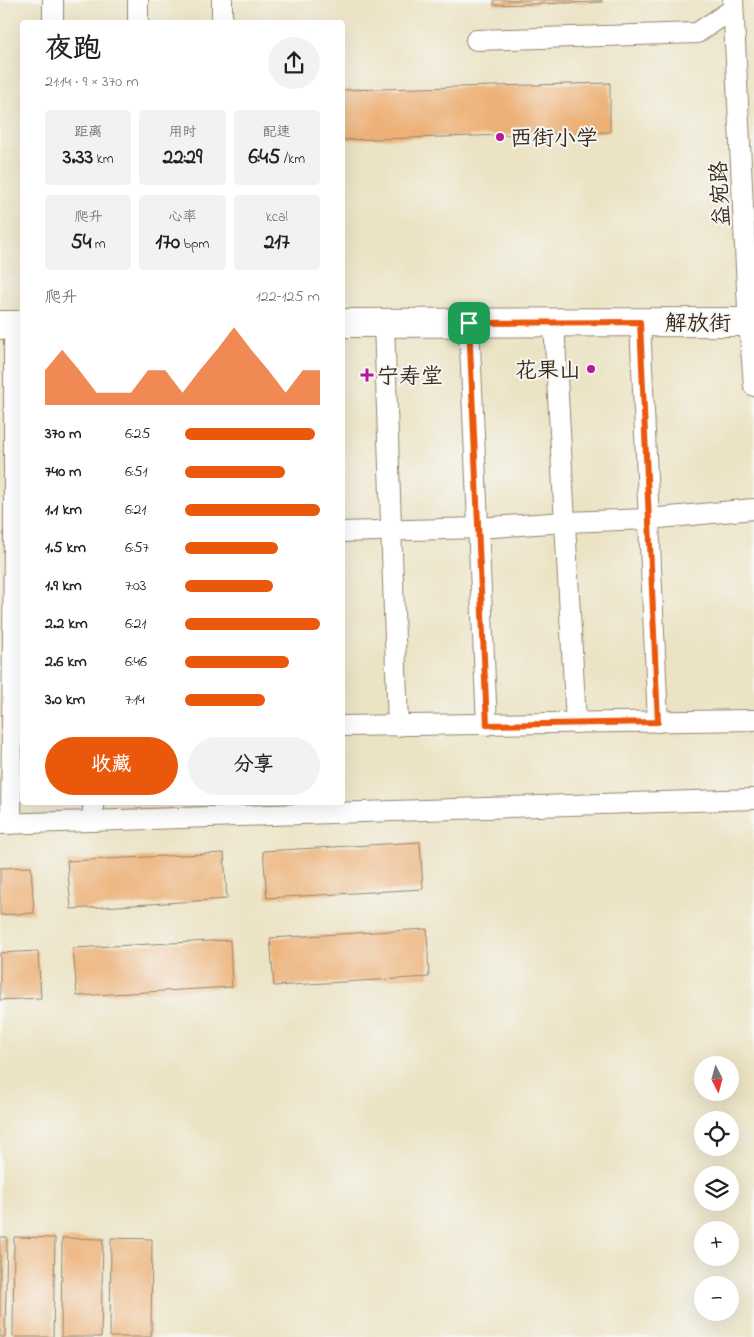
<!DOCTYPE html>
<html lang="zh">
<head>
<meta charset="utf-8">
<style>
	body { margin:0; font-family:"Indie Flower","LXGW WenKai TC",sans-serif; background:#f2f2f2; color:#222; height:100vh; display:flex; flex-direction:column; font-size:19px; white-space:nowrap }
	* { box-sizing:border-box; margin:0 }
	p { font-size:16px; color:#767676 }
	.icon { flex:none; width:28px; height:28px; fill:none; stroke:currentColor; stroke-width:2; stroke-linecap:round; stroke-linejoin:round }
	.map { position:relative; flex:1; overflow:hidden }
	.details { position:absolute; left:20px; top:20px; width:325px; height:785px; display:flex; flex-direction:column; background:#fff; border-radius:5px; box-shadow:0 5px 20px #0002 }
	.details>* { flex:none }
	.needle { width:32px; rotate:174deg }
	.tools { position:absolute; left:694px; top:1056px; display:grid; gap:10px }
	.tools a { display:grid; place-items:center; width:45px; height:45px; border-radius:50%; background:#fff; box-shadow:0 5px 20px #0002; font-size:25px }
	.pin { position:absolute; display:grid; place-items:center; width:42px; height:42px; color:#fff; margin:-21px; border-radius:10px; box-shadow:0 2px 8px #0006 }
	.round { display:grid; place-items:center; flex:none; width:52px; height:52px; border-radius:26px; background:#f2f2f2 }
	.head { display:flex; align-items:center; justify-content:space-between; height:85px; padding:0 25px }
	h1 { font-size:28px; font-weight:800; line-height:38px }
	.stats { display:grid; grid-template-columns:repeat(3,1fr); gap:8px; height:85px; padding:5px 25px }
	.stats div { display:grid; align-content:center; border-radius:5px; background:#f2f2f2; text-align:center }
	.stats b { font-size:21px; font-weight:800 }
	.stats small { font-size:14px; font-weight:400 }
	.stats p { font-size:14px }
	.chart { height:140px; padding:10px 25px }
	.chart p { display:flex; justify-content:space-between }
	.chart svg { width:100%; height:90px; margin-top:5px; fill:#ea580c; opacity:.7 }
	.cta { display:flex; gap:10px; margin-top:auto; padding:10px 25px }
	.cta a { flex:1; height:58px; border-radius:30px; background:#ea580c; color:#fff; font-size:20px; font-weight:800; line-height:58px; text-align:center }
	.cta a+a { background:#f2f2f2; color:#222 }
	ul { padding:0 25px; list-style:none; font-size:16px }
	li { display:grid; grid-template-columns:80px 60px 1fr; align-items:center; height:38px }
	li i { height:12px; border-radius:6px; background:#ea580c }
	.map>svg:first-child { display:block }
	.building { fill:#edb177 }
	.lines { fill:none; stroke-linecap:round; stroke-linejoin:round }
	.street-casing { stroke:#948671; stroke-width:22 }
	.secondary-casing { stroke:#948671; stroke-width:30 }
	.street { stroke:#fff; stroke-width:20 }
	.secondary { stroke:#fff; stroke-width:28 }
	.route-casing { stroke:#fff; stroke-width:10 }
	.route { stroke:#ea580c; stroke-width:6 }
	.poi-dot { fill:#b5179e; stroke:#f6f6f2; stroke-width:2 }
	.labels { text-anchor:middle; stroke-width:4; stroke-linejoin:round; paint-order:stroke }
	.poi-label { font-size:22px; fill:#3b2a1e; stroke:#f6f6f2; text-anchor:start }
	.street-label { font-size:22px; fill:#3b2a1e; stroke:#f6f6f2 }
</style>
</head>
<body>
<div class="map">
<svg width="754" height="1337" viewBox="0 0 754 1337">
	<rect width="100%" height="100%" fill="#f6f6f2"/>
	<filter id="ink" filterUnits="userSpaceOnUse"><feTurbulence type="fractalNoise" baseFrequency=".02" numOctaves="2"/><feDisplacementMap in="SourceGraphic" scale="10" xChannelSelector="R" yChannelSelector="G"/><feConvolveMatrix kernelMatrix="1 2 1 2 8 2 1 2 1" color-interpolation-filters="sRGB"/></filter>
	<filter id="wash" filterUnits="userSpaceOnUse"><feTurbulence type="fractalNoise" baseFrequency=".0096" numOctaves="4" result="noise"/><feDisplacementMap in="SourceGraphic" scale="20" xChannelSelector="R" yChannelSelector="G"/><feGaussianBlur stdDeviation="1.12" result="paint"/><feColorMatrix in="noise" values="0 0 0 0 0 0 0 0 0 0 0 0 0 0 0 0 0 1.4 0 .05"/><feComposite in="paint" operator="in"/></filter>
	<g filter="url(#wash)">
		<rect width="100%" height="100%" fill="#ece3c4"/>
		<g id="blocks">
			<g class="building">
				<path d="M 494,0 L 602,0 L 602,2 L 494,5 Z"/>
				<path d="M 610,83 L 610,132 L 342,140 L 342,90 Z"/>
				<path d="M 420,842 L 423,889 L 267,898 L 263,851 Z"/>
				<path d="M 224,853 L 227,899 L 71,909 L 67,861 Z"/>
				<path d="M 31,867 L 34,913 L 0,915 L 0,868 Z"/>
				<path d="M 427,929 L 429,977 L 274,986 L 270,938 Z"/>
				<path d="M 230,940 L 232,987 L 77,996 L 73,948 Z"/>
				<path d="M 38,951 L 41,998 L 0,1000 L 0,953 Z"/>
				<path d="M 0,1237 L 7,1237 L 5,1337 L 0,1337 Z"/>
				<path d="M 14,1237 L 55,1238 L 53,1337 L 13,1337 Z"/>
				<path d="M 62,1238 L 103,1239 L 101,1337 L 61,1337 Z"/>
				<path d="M 111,1238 L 152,1239 L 151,1337 L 110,1337 Z"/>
			</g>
		</g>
	</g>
	<g filter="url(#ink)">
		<use href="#blocks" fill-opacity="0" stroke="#948671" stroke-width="1"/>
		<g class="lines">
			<g class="street-casing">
				<g id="street">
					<path d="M 138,0 L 138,22"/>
					<path d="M 733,0 L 748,309 L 754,386"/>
					<path d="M 53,22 L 53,0"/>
					<path d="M 222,22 L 222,0"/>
					<path d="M 476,40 L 697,33 L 733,9"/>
					<path d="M 640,322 L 658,722"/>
					<path d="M 384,323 L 398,726"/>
					<path d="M 469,323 L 487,725"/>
					<path d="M 554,323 L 576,723"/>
					<path d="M 342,532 L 478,528 L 565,522 L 649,519 L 754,509"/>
					<path d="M 342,726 L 754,720"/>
					<path d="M 93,802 L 93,821"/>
					<path d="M 0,824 L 754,799"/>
					<path d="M 11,824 L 14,541 L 14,325"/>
				</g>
			</g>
			<g class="secondary-casing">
				<g id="secondary">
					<path d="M 342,323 L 754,322"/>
					<path d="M 0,325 L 22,325"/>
				</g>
			</g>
			<use href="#street" class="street"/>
			<use href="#secondary" class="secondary"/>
		</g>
	</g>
	<g class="lines" filter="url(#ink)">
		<g class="route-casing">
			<path id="route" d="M 640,322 L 658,722 L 487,725 L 469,323 Z"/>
		</g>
		<use href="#route" class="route"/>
	</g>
	<g class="poi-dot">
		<circle cx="500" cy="137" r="5"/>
		<circle cx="591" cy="369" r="5"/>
		<path d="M364.5 367.5h5v5h5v5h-5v5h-5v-5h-5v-5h5z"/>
	</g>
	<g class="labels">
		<g class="poi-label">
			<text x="510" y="145">西街小学</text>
			<text x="581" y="377" text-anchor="end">花果山</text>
			<text x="377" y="383">宁寿堂</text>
		</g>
		<g class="street-label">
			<text transform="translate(719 194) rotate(-93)" y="8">益宛路</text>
			<text x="698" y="330">解放街</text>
		</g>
	</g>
</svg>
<div class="tools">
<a><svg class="needle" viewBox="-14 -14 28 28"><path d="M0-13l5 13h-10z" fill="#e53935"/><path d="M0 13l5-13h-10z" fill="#767676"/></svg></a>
<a><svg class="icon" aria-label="locate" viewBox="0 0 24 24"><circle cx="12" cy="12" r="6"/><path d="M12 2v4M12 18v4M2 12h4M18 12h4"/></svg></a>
<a><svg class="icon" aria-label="layers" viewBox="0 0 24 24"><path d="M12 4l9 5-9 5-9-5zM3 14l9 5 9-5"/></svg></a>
<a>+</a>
<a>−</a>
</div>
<div class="pin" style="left:469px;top:323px;background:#1e9e55"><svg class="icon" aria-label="arrive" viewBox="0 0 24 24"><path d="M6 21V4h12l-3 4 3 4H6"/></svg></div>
<section class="details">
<div class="head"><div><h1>夜跑</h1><p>21:14 · 9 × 370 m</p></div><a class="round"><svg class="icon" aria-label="share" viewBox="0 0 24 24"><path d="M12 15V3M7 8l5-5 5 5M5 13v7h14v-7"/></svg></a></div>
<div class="stats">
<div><p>距离</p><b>3.33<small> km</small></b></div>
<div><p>用时</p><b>22:29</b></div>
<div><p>配速</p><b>6:45<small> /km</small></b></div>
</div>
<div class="stats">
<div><p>爬升</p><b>54<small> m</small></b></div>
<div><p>心率</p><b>170<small> bpm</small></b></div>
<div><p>kcal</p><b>217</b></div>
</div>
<div class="chart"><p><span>爬升</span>122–125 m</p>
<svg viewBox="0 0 160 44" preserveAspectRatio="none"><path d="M0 44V27L10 17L20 27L30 38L40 38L50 38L60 27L70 27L80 38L90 27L100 17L110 6L120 17L130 27L140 38L150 27L160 27V44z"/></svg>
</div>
<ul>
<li><b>370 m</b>6:25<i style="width:96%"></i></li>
<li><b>740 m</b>6:51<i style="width:74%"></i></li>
<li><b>1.1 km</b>6:21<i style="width:100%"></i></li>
<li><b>1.5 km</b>6:57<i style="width:69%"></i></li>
<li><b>1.9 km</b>7:03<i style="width:65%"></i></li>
<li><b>2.2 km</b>6:21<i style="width:100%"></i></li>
<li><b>2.6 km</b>6:46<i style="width:77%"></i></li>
<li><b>3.0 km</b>7:14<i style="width:59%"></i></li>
</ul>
<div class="cta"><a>收藏</a><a>分享</a></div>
</section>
</div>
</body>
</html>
